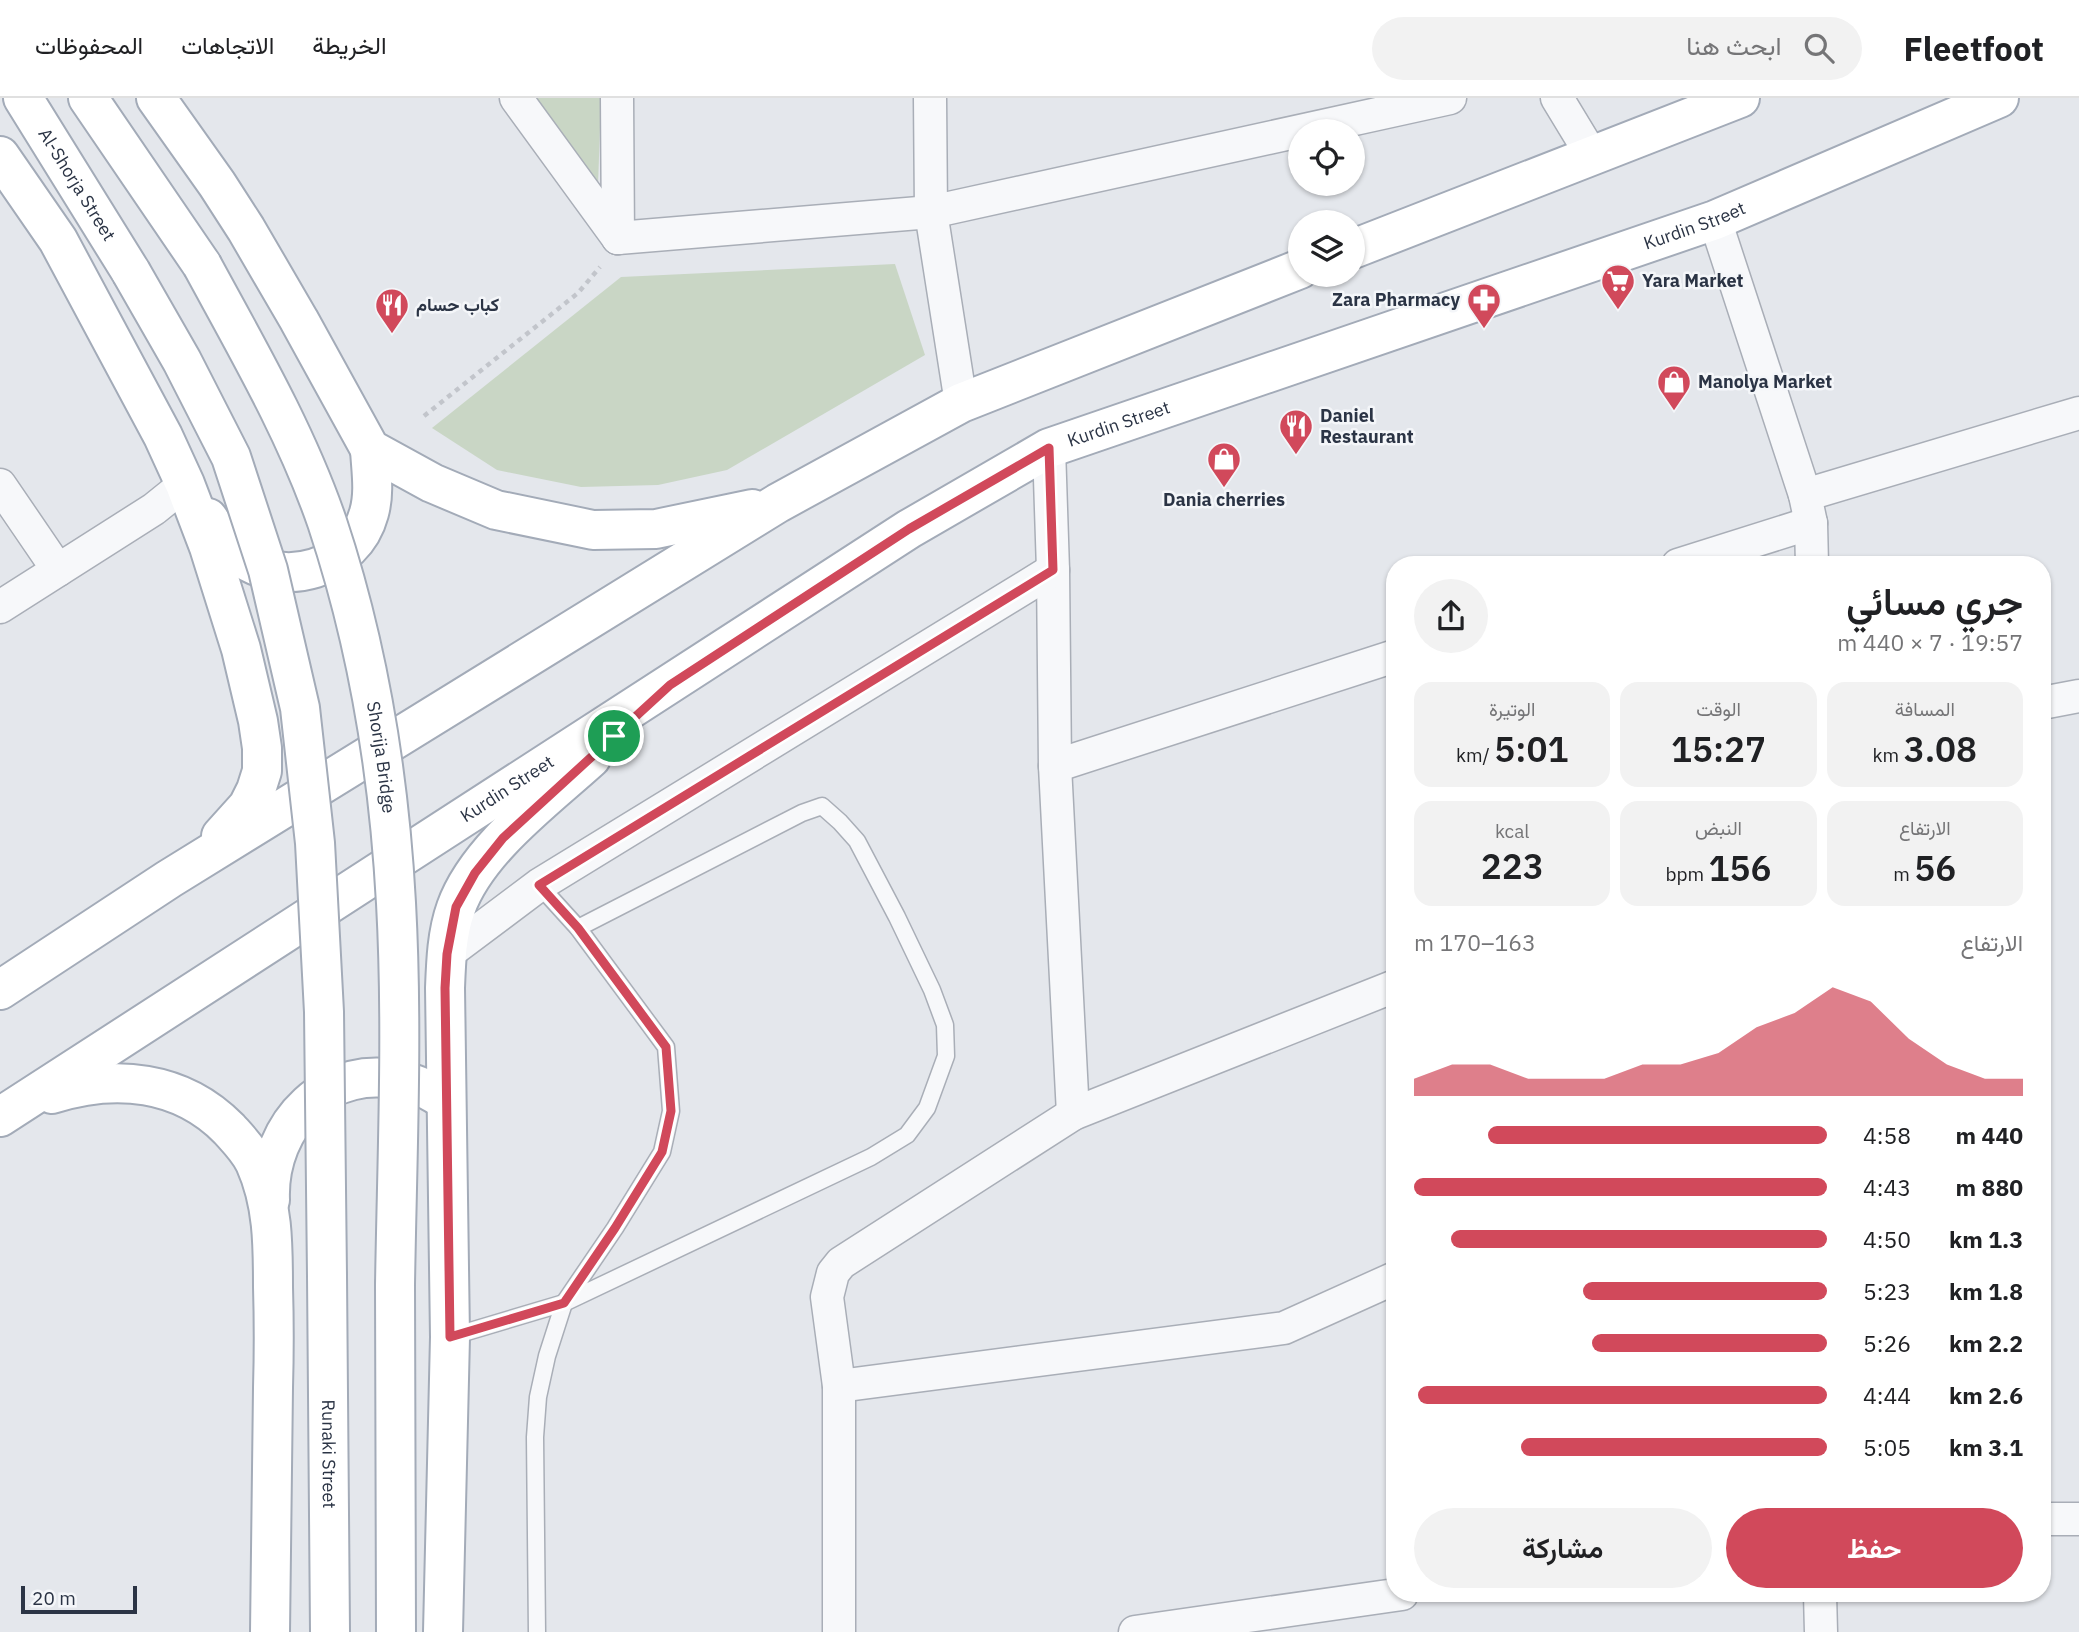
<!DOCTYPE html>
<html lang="ar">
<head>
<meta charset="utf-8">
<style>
	body { margin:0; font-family:"IBM Plex Sans",Vazirmatn,sans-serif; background:#f2f2f2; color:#202124; direction:rtl; height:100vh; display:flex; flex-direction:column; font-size:26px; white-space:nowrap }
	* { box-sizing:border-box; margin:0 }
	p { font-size:23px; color:#757577 }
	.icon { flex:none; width:38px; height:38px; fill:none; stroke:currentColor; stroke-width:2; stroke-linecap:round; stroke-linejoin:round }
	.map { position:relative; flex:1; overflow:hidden; direction:ltr }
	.sheet { position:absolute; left:1386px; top:458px; width:665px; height:1046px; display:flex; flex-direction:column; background:#fff; border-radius:28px; box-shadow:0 2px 5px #0004; direction:rtl }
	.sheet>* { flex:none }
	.buttons { position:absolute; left:1288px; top:21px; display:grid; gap:14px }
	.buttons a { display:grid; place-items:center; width:77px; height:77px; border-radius:50%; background:#fff; box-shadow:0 2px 5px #0004; font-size:35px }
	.scale { position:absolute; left:21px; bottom:18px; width:116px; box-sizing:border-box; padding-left:7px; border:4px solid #2b3445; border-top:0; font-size:19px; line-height:24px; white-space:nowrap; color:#2b3445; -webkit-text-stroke:5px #f4f6f9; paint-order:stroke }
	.pin { position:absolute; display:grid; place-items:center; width:60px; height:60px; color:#fff; margin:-30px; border:4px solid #fff; border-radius:50%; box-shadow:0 2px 7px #0007 }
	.round { display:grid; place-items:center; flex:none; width:74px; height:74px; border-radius:37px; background:#f2f2f2 }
	.headline { display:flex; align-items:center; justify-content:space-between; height:119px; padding:0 28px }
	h1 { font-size:38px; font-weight:600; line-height:52px }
	.stats { display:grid; grid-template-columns:repeat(3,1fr); gap:10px; height:119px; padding:7px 28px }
	.stats div { display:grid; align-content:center; border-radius:18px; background:#f2f2f2; text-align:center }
	.stats b { font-size:35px; font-weight:600 }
	.stats small { font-size:19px; font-weight:400 }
	.stats p { font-size:19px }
	.chart { height:196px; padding:14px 28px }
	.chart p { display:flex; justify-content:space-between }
	.chart svg { width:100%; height:126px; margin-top:7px; fill:#d1495b; opacity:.7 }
	.button { display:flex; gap:14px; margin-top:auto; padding:14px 28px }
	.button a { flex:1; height:80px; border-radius:42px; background:#d1495b; color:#fff; font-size:28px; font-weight:600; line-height:80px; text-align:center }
	.button a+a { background:#f2f2f2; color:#202124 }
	ul { padding:0 28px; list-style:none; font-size:23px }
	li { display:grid; grid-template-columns:112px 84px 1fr; align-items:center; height:52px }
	li i { height:18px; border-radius:9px; background:#d1495b }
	header { display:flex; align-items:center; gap:42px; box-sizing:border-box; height:98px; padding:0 35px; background:#fff; border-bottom:2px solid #e0e0e0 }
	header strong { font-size:33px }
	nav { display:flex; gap:38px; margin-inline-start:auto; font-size:24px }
	.search { width:490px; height:63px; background:#f2f2f2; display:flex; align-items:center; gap:18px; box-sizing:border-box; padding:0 24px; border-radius:38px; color:#757577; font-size:26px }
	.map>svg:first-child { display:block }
	.green { fill:#c9d6c5 }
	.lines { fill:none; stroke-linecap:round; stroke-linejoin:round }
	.service-casing { stroke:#a9aeb7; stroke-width:19 }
	.minor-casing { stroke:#a9aeb7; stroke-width:35 }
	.primary-casing { stroke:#a3abb8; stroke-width:42 }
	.path { stroke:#c2c5cb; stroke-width:4.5; stroke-dasharray:5 5; stroke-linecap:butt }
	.service { stroke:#f7f8fa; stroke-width:16 }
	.minor { stroke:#f7f8fa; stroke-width:32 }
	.primary { stroke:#fff; stroke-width:38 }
	.primary-bridge-casing { stroke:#a3abb8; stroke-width:42; stroke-linecap:butt }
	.primary-bridge { stroke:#fff; stroke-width:38 }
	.route-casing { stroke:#fff; stroke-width:14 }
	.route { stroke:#d1495b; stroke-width:9 }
	.labels { text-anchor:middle; stroke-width:5; stroke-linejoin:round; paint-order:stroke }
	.street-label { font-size:18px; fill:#2b3445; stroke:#f4f6f9 }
	.poi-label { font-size:18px; font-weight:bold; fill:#2b3445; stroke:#f4f6f9; text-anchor:start }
</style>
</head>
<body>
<header>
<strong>Fleetfoot</strong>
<div class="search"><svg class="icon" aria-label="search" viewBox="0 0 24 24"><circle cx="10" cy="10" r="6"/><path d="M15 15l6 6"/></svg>ابحث هنا</div>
<nav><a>الخريطة</a><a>الاتجاهات</a><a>المحفوظات</a></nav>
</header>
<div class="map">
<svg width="2079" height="1534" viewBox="0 0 2079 1534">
	<rect width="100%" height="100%" fill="#e4e7ec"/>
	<g class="green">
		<path d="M 536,0 L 601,0 L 598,88 Z"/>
		<path d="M 895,166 L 925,257 L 727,372 L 658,387 L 581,389 L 497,372 L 432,330 L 621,179 Z"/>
	</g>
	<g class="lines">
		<g class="service-casing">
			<g id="service">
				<path d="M 450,1239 L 564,1205 L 871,1059 L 907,1037 L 927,1010 L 946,958 L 945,927 L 932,892 L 897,819 L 857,743 L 840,724 L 822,708 L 802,715 L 578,830"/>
				<path d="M 537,1534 L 535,1339 L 538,1299 L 547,1258 L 564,1205 L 615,1130 L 662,1054 L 671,1013 L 666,949 L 578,830 L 539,787"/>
			</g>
		</g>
		<g class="minor-casing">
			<g id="minor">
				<path d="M 516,0 L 618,140"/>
				<path d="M 617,0 L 618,140"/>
				<path d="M 930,0 L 931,114 L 961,305"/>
				<path d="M 1557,0 L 1591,56"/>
				<path d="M 1715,122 L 1805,397 L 1811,425 L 1812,467"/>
				<path d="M 618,140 L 931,114 L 1450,0"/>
				<path d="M 1049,350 L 1053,472 L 1055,668 L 1073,1016"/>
				<path d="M 0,387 L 58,472"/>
				<path d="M 1805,397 L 2079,315"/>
				<path d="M 1678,467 L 1811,425"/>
				<path d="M 0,509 L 154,411 L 185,386"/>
				<path d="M 2042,605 L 2079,598"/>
				<path d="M 1055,668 L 1395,558"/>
				<path d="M 447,856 L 539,787 L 1053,472"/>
				<path d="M 839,1288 L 1284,1230 L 1395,1180"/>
				<path d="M 2042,1421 L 2079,1421"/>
				<path d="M 1820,1496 L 1821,1534"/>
				<path d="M 839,1534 L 839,1288 L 827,1199 L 833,1175 L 841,1165 L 1073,1016 L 1395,888"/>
				<path d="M 1135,1534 L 1402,1496"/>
			</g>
		</g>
		<g class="primary-casing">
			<g id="primary">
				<path id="s1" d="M 23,0 L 131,174"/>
				<path d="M 88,0 L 202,167"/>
				<path d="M 156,0 L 217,86 L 246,131 L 299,222 L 370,351 L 432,385 L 496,412 L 593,432 L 656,431 L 752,411"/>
				<path d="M 0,58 L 58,142 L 163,338 L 185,386 L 209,449 L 241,551 L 258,623 L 262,650 L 262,673 L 256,692 L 248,708 L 221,738"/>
				<path d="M 1353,151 L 1740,0"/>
				<path d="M 208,420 C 217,433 225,447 238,457 C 283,492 354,471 369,415 C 375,394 371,372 370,351"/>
				<path d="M 0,892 L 169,781 L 778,405 L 961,305 L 1300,171"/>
				<path d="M 52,996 C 115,976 181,982 229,1031 C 238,1041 249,1052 255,1065 C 273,1105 273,1146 273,1189 C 274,1223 274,1256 273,1290 C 272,1371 271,1453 270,1534"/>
				<path id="s2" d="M 0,1019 L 909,431 L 1049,350 L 1715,122 L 1999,0"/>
				<path d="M 270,1102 C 267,1026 329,962 407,984 C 421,987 434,995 446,1003"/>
				<path id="s3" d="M 327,1178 L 330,1534"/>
				<path d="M 395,1187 L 396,1534"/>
				<path d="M 443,1534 L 450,1239 L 445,890 C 446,863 447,835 456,810 C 477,751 546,701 591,660"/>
			</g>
		</g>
		<path class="path" d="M 424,318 L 578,195 L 600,169"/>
		<use href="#service" class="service"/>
		<use href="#minor" class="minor"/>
		<use href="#primary" class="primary"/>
		<g class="primary-bridge-casing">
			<g id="primary-bridge">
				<path id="s4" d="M 202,167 C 247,250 296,334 327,424 C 368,547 389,676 396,805 C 403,932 397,1060 395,1187"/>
				<path d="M 131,174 L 182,263 L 231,359 L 268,472 L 300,610 L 315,745 L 324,914 L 327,1178"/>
			</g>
		</g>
		<use href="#primary-bridge" class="primary-bridge"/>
	</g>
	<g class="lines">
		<g class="route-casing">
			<path id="route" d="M 1049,350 L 1053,472 L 539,787 L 578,830 L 666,949 L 671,1013 L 662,1054 L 615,1130 L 564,1205 L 450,1239 L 445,890 L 447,856 L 456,809 L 475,775 L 503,740 L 670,587 L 909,431 Z"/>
		</g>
		<use href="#route" class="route"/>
	</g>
	<defs>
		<g id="supermarket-pin" transform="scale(1.75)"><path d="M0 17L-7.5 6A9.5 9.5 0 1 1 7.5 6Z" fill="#d1495b" stroke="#f4f6f9"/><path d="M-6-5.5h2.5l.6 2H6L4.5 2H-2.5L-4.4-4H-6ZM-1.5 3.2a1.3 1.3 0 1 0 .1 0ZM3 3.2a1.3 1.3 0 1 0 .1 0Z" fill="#fff"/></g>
		<g id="pharmacy-pin" transform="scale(1.75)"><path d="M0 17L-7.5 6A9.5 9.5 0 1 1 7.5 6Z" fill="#d1495b" stroke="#f4f6f9"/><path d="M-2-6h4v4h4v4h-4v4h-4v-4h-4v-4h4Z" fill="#fff"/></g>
		<g id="restaurant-pin" transform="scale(1.75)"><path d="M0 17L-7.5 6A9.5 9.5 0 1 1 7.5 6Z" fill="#d1495b" stroke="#f4f6f9"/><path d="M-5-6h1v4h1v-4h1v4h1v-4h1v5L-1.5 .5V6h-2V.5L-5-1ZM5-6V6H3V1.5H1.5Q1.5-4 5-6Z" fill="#fff"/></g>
		<g id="shop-pin" transform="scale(1.75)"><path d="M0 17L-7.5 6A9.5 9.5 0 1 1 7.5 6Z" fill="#d1495b" stroke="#f4f6f9"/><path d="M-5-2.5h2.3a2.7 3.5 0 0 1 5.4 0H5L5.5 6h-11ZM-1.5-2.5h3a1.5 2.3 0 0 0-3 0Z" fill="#fff"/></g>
	</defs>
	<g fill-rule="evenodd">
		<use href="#supermarket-pin" x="1618" y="183"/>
		<use href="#pharmacy-pin" x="1484" y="202"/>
		<use href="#restaurant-pin" x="392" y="207"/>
		<use href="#shop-pin" x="1674" y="284"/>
		<use href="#restaurant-pin" x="1296" y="328"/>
		<use href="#shop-pin" x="1224" y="361"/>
	</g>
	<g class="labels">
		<g class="street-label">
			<text dy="6" stroke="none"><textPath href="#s1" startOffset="102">Al-Shorja Street</textPath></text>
			<text dy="6" stroke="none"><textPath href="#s2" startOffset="1927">Kurdin Street</textPath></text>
			<text dy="6" stroke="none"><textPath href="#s2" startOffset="1318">Kurdin Street</textPath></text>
			<text dy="6" stroke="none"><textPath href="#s4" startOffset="528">Shorija Bridge</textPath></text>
			<text dy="6" stroke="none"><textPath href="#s2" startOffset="604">Kurdin Street</textPath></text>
			<text dy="6" stroke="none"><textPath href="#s3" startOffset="178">Runaki Street</textPath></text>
		</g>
		<g class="poi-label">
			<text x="1642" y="189">Yara Market</text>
			<text x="1460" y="208" text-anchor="end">Zara Pharmacy</text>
			<text x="416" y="213">كباب حسام</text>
			<text x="1698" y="290">Manolya Market</text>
			<text x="1320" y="324">Daniel<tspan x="1320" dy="21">Restaurant</tspan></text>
			<text x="1224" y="408" text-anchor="middle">Dania cherries</text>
		</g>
	</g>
</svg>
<div class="buttons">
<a><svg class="icon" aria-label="locate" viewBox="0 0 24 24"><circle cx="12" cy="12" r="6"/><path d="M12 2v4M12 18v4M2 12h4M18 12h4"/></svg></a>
<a><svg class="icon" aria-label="layers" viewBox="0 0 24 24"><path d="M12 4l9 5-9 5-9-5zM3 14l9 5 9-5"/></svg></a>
</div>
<div class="scale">20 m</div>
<div class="pin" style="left:614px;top:638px;background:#1e9e55"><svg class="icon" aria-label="arrive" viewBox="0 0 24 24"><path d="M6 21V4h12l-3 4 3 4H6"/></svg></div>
<section class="sheet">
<div class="headline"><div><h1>جري مسائي</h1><p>19:57 · 7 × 440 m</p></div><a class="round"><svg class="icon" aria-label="share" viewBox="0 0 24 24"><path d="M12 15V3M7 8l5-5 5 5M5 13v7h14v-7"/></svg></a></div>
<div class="stats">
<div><p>المسافة</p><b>3.08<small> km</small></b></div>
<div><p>الوقت</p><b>15:27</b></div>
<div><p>الوتيرة</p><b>5:01<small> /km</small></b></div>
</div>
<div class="stats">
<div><p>الارتفاع</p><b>56<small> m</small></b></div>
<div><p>النبض</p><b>156<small> bpm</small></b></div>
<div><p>kcal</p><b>223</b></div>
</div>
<div class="chart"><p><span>الارتفاع</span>163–170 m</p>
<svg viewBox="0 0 160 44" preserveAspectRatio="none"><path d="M0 44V38L10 33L20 33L30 38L40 38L50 38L60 33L70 33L80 29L90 20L100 15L110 6L120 11L130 24L140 33L150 38L160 38V44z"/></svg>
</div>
<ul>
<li><b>440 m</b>4:58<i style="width:82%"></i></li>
<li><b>880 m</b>4:43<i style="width:100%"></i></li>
<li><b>1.3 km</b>4:50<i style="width:91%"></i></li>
<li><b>1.8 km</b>5:23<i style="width:59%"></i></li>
<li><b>2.2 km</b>5:26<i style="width:57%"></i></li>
<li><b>2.6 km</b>4:44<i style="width:99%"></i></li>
<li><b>3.1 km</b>5:05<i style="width:74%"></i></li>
</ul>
<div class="button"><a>حفظ</a><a>مشاركة</a></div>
</section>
</div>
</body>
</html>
